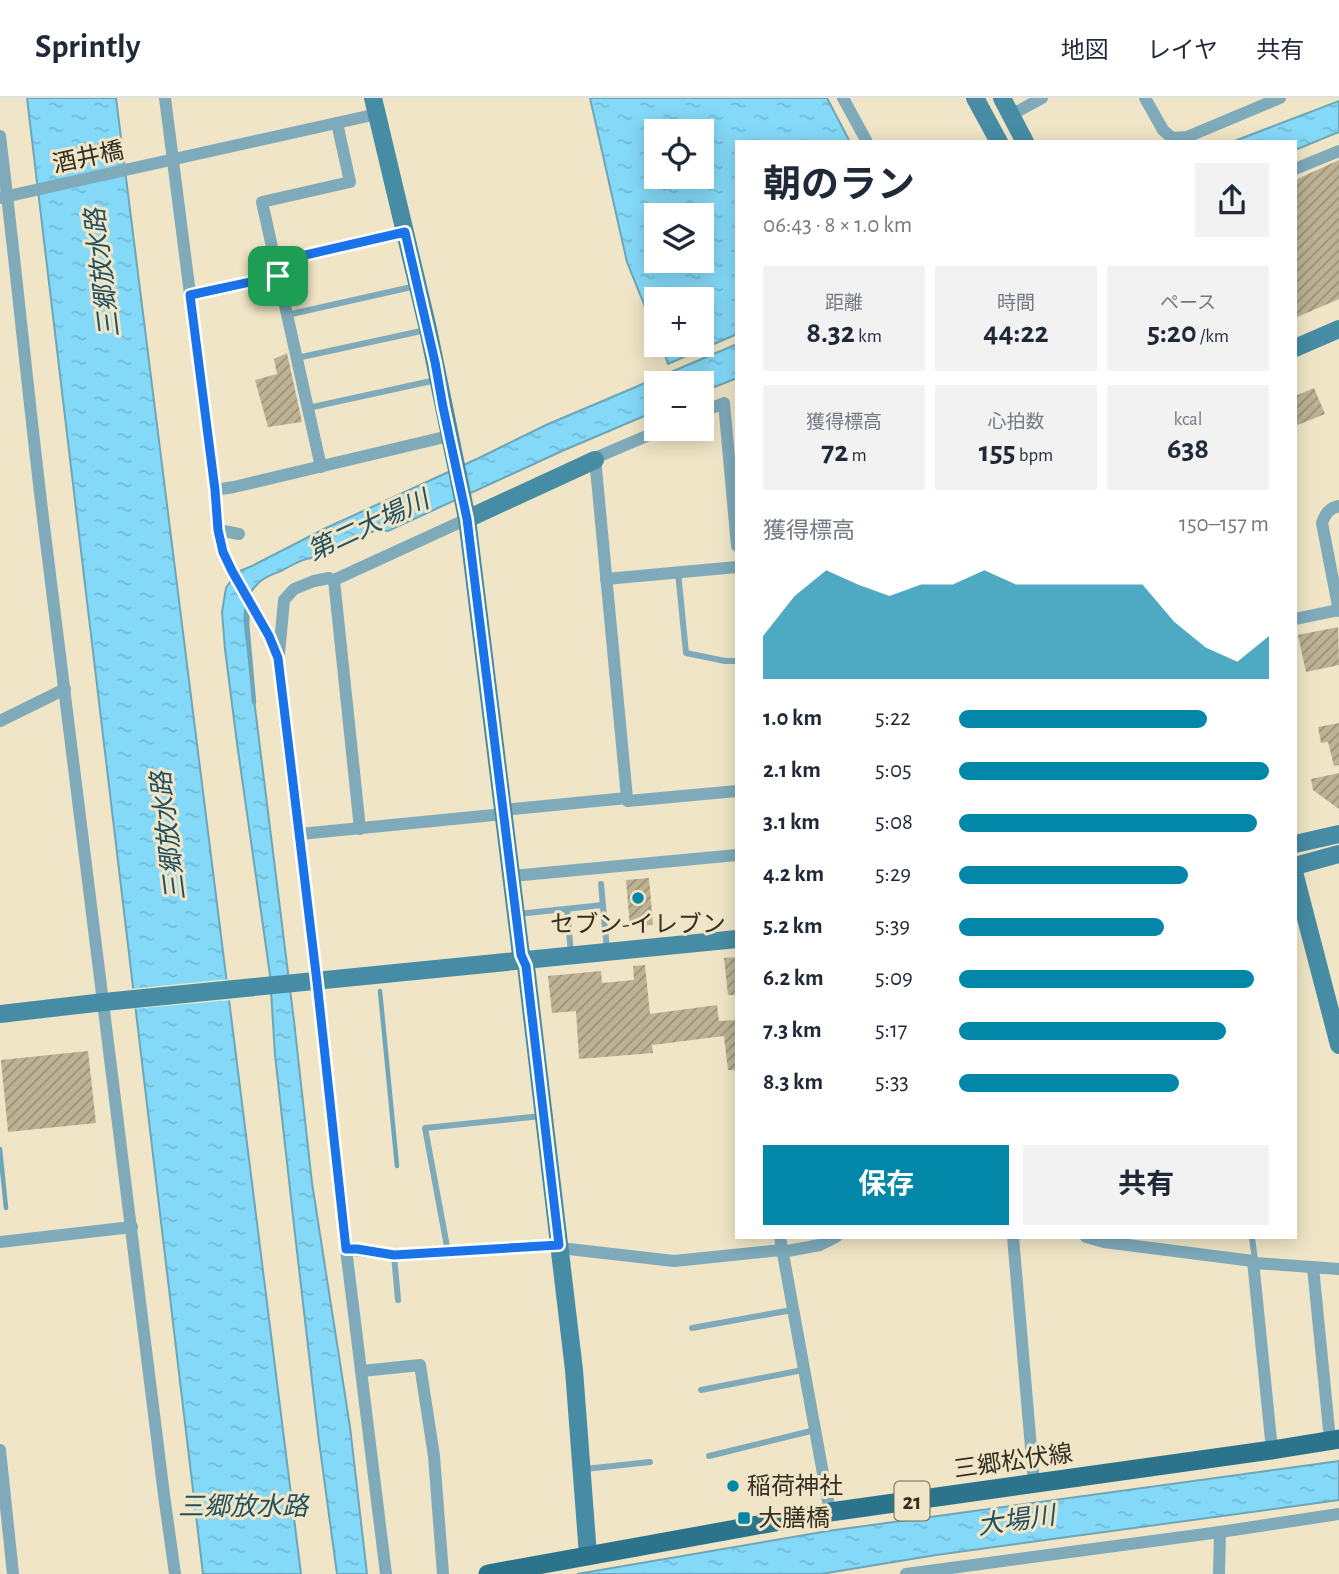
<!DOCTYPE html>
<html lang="ja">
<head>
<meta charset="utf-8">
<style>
	body { margin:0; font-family:"Alegreya Sans","Noto Sans JP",sans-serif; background:#f2f2f3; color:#1f2937; height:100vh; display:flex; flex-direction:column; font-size:26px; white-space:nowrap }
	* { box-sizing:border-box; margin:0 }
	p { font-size:23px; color:#747a83 }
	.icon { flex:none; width:38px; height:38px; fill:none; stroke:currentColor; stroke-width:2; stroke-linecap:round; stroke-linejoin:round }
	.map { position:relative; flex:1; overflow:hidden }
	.side { position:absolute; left:735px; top:42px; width:562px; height:1099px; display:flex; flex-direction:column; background:#fff; border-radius:0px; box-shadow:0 4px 18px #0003 }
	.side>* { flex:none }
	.tools { position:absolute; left:644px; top:21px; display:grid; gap:14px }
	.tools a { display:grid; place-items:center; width:70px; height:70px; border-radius:0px; background:#fff; box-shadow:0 4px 18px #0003; font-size:35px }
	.pin { position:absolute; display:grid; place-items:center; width:60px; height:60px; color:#fff; margin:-30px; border-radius:14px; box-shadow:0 4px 10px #0006 }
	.round { display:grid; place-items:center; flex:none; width:74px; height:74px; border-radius:0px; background:#f2f2f3 }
	.overview { display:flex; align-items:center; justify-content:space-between; height:119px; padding:0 28px }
	h1 { font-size:38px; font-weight:700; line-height:52px }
	.figures { display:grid; grid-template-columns:repeat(3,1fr); gap:10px; height:119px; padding:7px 28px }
	.figures div { display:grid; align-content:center; border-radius:0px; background:#f2f2f3; text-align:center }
	.figures b { font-size:30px; font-weight:700 }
	.figures small { font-size:19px; font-weight:400 }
	.figures p { font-size:19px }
	.chart { height:196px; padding:14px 28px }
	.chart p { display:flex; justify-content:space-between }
	.chart svg { width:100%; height:126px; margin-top:7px; fill:#0387a9; opacity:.7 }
	.primary-button { display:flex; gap:14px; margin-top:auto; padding:14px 28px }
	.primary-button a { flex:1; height:80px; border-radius:0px; background:#0387a9; color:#fff; font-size:28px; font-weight:700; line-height:80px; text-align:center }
	.primary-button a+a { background:#f2f2f3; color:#1f2937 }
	ul { padding:0 28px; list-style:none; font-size:23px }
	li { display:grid; grid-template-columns:112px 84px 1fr; align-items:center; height:52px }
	li i { height:18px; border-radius:9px; background:#0387a9 }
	header { display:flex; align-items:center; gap:42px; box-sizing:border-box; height:98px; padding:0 35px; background:#fff; border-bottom:2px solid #e0e1e3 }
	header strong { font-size:33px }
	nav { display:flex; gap:38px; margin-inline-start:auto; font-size:24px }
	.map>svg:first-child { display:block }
	.water { fill:url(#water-ripples); stroke:#6ca6b8; stroke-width:2; fill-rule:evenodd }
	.pier { fill:#f0e5c6 }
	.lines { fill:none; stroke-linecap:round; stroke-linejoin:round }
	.stream { stroke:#6ca6b8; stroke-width:4.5 }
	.building { fill:url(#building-hatch) }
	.lane { stroke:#7eaaba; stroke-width:6 }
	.street { stroke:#7eaaba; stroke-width:12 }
	.secondary { stroke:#468ca4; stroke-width:18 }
	.primary { stroke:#2c748c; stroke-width:19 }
	.route-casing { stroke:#fff; stroke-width:14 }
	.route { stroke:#1a73e8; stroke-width:9 }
	.poi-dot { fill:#0387a9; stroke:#f0e5c6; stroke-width:2.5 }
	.labels { text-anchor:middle; stroke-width:6; stroke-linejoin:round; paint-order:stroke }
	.shield { fill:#f0e5c6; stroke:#6c6654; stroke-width:2 }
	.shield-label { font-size:23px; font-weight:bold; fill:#332f23 }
	.street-label { font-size:24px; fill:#332f23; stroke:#f0e5c6 }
	.poi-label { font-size:24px; fill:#332f23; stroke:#f0e5c6; text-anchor:start }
	.water-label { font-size:26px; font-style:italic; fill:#205061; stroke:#f0e5c6 }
</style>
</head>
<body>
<header>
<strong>Sprintly</strong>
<nav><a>地図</a><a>レイヤ</a><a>共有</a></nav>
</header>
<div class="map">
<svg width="1339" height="1476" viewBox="0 0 1339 1476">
	<defs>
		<pattern id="water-ripples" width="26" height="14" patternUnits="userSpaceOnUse" patternTransform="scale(1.75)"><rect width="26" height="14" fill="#84d9f8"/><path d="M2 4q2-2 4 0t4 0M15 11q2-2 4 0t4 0" fill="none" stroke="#72bbd4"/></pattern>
		<pattern id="building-hatch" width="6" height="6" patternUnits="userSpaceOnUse" patternTransform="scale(1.75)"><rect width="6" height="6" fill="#bdb294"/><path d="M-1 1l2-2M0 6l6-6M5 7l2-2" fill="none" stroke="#9a9178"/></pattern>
	</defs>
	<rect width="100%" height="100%" fill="#f0e5c6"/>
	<g class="water">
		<path d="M 27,0 L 116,0 L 301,1476 L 203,1476 Z"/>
		<path d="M 590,0 L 827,0 L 850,44 L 737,44 L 737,236 L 668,266 L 661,247 L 702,247 L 702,201 L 656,201 L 656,236 L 627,164 ZM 702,33 L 702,79 L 656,79 L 656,33 ZM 702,117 L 702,163 L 656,163 L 656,117 Z"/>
		<path d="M 1339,3 L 1339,34 L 1295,52 L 1295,44 L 1232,44 Z"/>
		<path d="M 737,246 L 737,280 L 702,294 L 702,285 L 656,285 L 656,313 L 562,353 L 388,433 L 377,432 L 316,454 L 312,460 C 300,461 291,468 281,473 C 276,475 270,477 265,480 C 247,491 243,509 245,529 L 294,923 L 312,1085 L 350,1329 L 367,1476 L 337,1476 L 319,1343 L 295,1136 L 275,957 L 270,877 L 237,645 L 225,551 L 222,514 L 226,490 L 237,474 L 252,468 L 326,430 L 479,360 L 546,327 Z"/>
		<path d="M 1339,1363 L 1339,1402 L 936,1457 L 821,1476 L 577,1476 L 828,1433 Z"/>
	</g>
	<path class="pier" d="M 230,881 L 233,902 L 131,911 L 129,891 Z"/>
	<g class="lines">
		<g class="stream">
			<path d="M 248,508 L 247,525 L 254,604"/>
			<path d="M 380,893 L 397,1068"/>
			<path d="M 0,1051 L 6,1110"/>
		</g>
	</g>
	<g class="building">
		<path d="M 1339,62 L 1339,201 L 1295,220 L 1295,82 Z"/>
		<path d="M 287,255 L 302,324 L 268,329 L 255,282 L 277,276 L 274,261 Z"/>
		<path d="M 1314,290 L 1325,316 L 1295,328 L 1295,298 Z"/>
		<path d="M 1338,529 L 1339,567 L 1306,574 L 1298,537 Z"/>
		<path d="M 1339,625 L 1339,667 L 1334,668 L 1328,644 L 1321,645 L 1318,629 Z"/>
		<path d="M 1339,675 L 1339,711 L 1313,692 L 1311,681 Z"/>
		<path d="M 649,780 L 653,827 L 630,829 L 626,782 Z"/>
		<path d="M 737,859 L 737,897 L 728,897 L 724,860 Z"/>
		<path d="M 645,867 L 650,916 L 717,907 L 719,923 L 737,922 L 737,972 L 728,972 L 724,938 L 652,947 L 653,955 L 579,961 L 576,913 L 552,915 L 548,878 L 601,873 L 602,885 L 634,882 L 633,868 Z"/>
		<path d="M 88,953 L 96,1025 L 8,1034 L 1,962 Z"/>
	</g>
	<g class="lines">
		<g class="lane">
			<path d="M 190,197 L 278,178"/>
			<path d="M 287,217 L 416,188"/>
			<path d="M 297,260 L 426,232"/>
			<path d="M 308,310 L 436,282"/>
			<path d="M 678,474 L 686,555 L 725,563 L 737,563"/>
			<path d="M 601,786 L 607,852"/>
			<path d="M 567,811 L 571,856"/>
			<path d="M 518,816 L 603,807"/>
			<path d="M 1252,1139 L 1255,1163"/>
			<path d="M 448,1154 L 425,1030 L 541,1018"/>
			<path d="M 394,1157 L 398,1202"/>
			<path d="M 692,1230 L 792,1212"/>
			<path d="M 701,1292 L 803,1272"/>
			<path d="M 709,1358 L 815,1332"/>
			<path d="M 585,1371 L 650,1364"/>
		</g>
		<g class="street">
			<path d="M 165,0 L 215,392 L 218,432 L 223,454 L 232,473 L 269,539 L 278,560 L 285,627 L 317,884 L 346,1151 L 386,1476"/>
			<path d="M 843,0 L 867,44"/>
			<path d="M 1145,0 L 1163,32 L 1172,40 L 1187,39 L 1280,0"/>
			<path d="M 1011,17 L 1042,0"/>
			<path d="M 0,38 C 16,168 28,298 44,428 C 83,751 125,1074 164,1397 L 175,1476"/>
			<path d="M 1295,71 L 1339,53"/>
			<path d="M 0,100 L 377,16"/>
			<path d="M 275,164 L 405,134"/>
			<path d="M 702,314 L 724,305 L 737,448"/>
			<path d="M 321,369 L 262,104 L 350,84 L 337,25"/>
			<path d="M 215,392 L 234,389 L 449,338"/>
			<path d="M 218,432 L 239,436"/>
			<path d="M 606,481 L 737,469"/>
			<path d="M 334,482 L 360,731"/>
			<path d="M 1339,513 L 1322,425 C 1325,416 1329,410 1339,408"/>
			<path d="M 1295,521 L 1339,512"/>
			<path d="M 279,556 L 284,502 L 294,491 L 314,483 L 329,480 L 334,482 L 467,421"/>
			<path d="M 0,623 L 65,591"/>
			<path d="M 627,700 L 628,703 L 737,693"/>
			<path d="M 503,712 L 627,700 L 595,360 L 663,331"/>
			<path d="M 300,736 L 504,716"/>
			<path d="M 512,778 L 737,757"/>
			<path d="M 780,1139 L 830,1414"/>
			<path d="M 1013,1139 L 1034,1385"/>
			<path d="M 1086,1139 L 1104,1144 L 1253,1163 L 1255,1165 L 1339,1171"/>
			<path d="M 0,1144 L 132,1129"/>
			<path d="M 560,1150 L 674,1163 L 781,1152"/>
			<path d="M 346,1151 L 394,1157 L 560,1147"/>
			<path d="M 782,1154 L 820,1147 L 836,1139"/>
			<path d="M 1253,1163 L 1272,1352"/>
			<path d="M 1313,1169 L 1330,1342"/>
			<path d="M 362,1273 L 420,1267 L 434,1358 L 443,1476"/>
			<path d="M 0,1352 L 13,1476"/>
			<path d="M 906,1476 L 1220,1434 L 1339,1416"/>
			<path d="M 1219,1476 L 1220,1434"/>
		</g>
		<g class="secondary">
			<path d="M 373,0 L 428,231 L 467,421 L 521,857 L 526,868 L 574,1272 L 588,1457"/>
			<path d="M 975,0 L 999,44"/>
			<path d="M 1002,0 L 1025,44"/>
			<path d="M 1295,250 L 1339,231"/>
			<path d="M 467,421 L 595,362"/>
			<path d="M 1295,746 L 1339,736"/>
			<path d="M 1295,768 L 1339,756"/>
			<path d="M 1295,778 L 1339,947"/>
			<path d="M 0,916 L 104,904 L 737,841"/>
		</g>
		<path class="primary" d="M 488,1476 L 830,1414 L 1272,1352 L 1339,1341"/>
	</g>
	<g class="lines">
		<g class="route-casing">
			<path id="route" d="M 405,134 L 435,264 L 443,309 L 467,421 L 521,857 L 526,868 L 559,1147 L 394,1157 L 357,1151 L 346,1151 L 317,884 L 278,560 L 269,538 L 232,473 L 223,454 L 218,432 L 215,392 L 190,197 L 278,178 L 275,164 Z"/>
		</g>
		<use href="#route" class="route"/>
	</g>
	<g class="poi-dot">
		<circle cx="638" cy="800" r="7"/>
		<circle cx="733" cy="1388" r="7"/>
		<rect x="737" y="1413" width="14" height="14" rx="3.5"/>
	</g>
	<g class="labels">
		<rect class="shield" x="894.5" y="1383.5" width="35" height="39" rx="5"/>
		<g class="shield-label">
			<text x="912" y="1411">21</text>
		</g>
		<g class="street-label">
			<text transform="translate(88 59) rotate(-12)" y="8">酒井橋</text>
			<text transform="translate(1013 1363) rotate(-8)" y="8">三郷松伏線</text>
		</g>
		<g class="poi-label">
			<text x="638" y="834" text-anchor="middle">セブン-イレブン</text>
			<text x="747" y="1396">稲荷神社</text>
			<text x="758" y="1428">大膳橋</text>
		</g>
		<g class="water-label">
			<text transform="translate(102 175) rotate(-97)" y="9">三郷放水路</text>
			<text transform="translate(368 427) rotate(-25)" y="9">第二大場川</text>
			<text transform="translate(168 738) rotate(-97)" y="9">三郷放水路</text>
			<text x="243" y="1417">三郷放水路</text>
			<text transform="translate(1016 1422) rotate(-8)" y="9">大場川</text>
		</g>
	</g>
</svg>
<div class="tools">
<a><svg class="icon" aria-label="locate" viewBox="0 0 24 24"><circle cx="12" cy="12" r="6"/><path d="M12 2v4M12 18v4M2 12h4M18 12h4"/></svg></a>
<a><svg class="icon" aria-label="layers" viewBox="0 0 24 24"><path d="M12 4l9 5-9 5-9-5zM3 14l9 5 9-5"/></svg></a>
<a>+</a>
<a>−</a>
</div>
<div class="pin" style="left:278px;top:178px;background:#1e9e55"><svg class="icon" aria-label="arrive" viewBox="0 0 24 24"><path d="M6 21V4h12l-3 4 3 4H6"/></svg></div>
<section class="side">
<div class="overview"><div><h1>朝のラン</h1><p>06:43 · 8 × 1.0 km</p></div><a class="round"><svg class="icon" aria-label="share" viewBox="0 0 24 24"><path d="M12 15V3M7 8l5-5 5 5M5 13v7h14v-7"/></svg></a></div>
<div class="figures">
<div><p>距離</p><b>8.32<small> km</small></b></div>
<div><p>時間</p><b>44:22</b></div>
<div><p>ペース</p><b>5:20<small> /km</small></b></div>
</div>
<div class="figures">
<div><p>獲得標高</p><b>72<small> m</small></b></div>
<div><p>心拍数</p><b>155<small> bpm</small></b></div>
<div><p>kcal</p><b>638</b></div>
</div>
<div class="chart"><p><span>獲得標高</span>150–157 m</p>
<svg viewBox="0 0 160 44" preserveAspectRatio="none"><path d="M0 44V29L10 15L20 6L30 11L40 15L50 11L60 11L70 6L80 11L90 11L100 11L110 11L120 11L130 24L140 33L150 38L160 29V44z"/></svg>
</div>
<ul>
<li><b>1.0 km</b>5:22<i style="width:80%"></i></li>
<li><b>2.1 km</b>5:05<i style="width:100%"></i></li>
<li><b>3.1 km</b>5:08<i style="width:96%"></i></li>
<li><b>4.2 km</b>5:29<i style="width:74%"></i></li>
<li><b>5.2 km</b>5:39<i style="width:66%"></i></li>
<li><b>6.2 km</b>5:09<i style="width:95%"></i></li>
<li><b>7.3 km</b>5:17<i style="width:86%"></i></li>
<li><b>8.3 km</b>5:33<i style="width:71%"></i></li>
</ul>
<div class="primary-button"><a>保存</a><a>共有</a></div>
</section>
</div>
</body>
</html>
